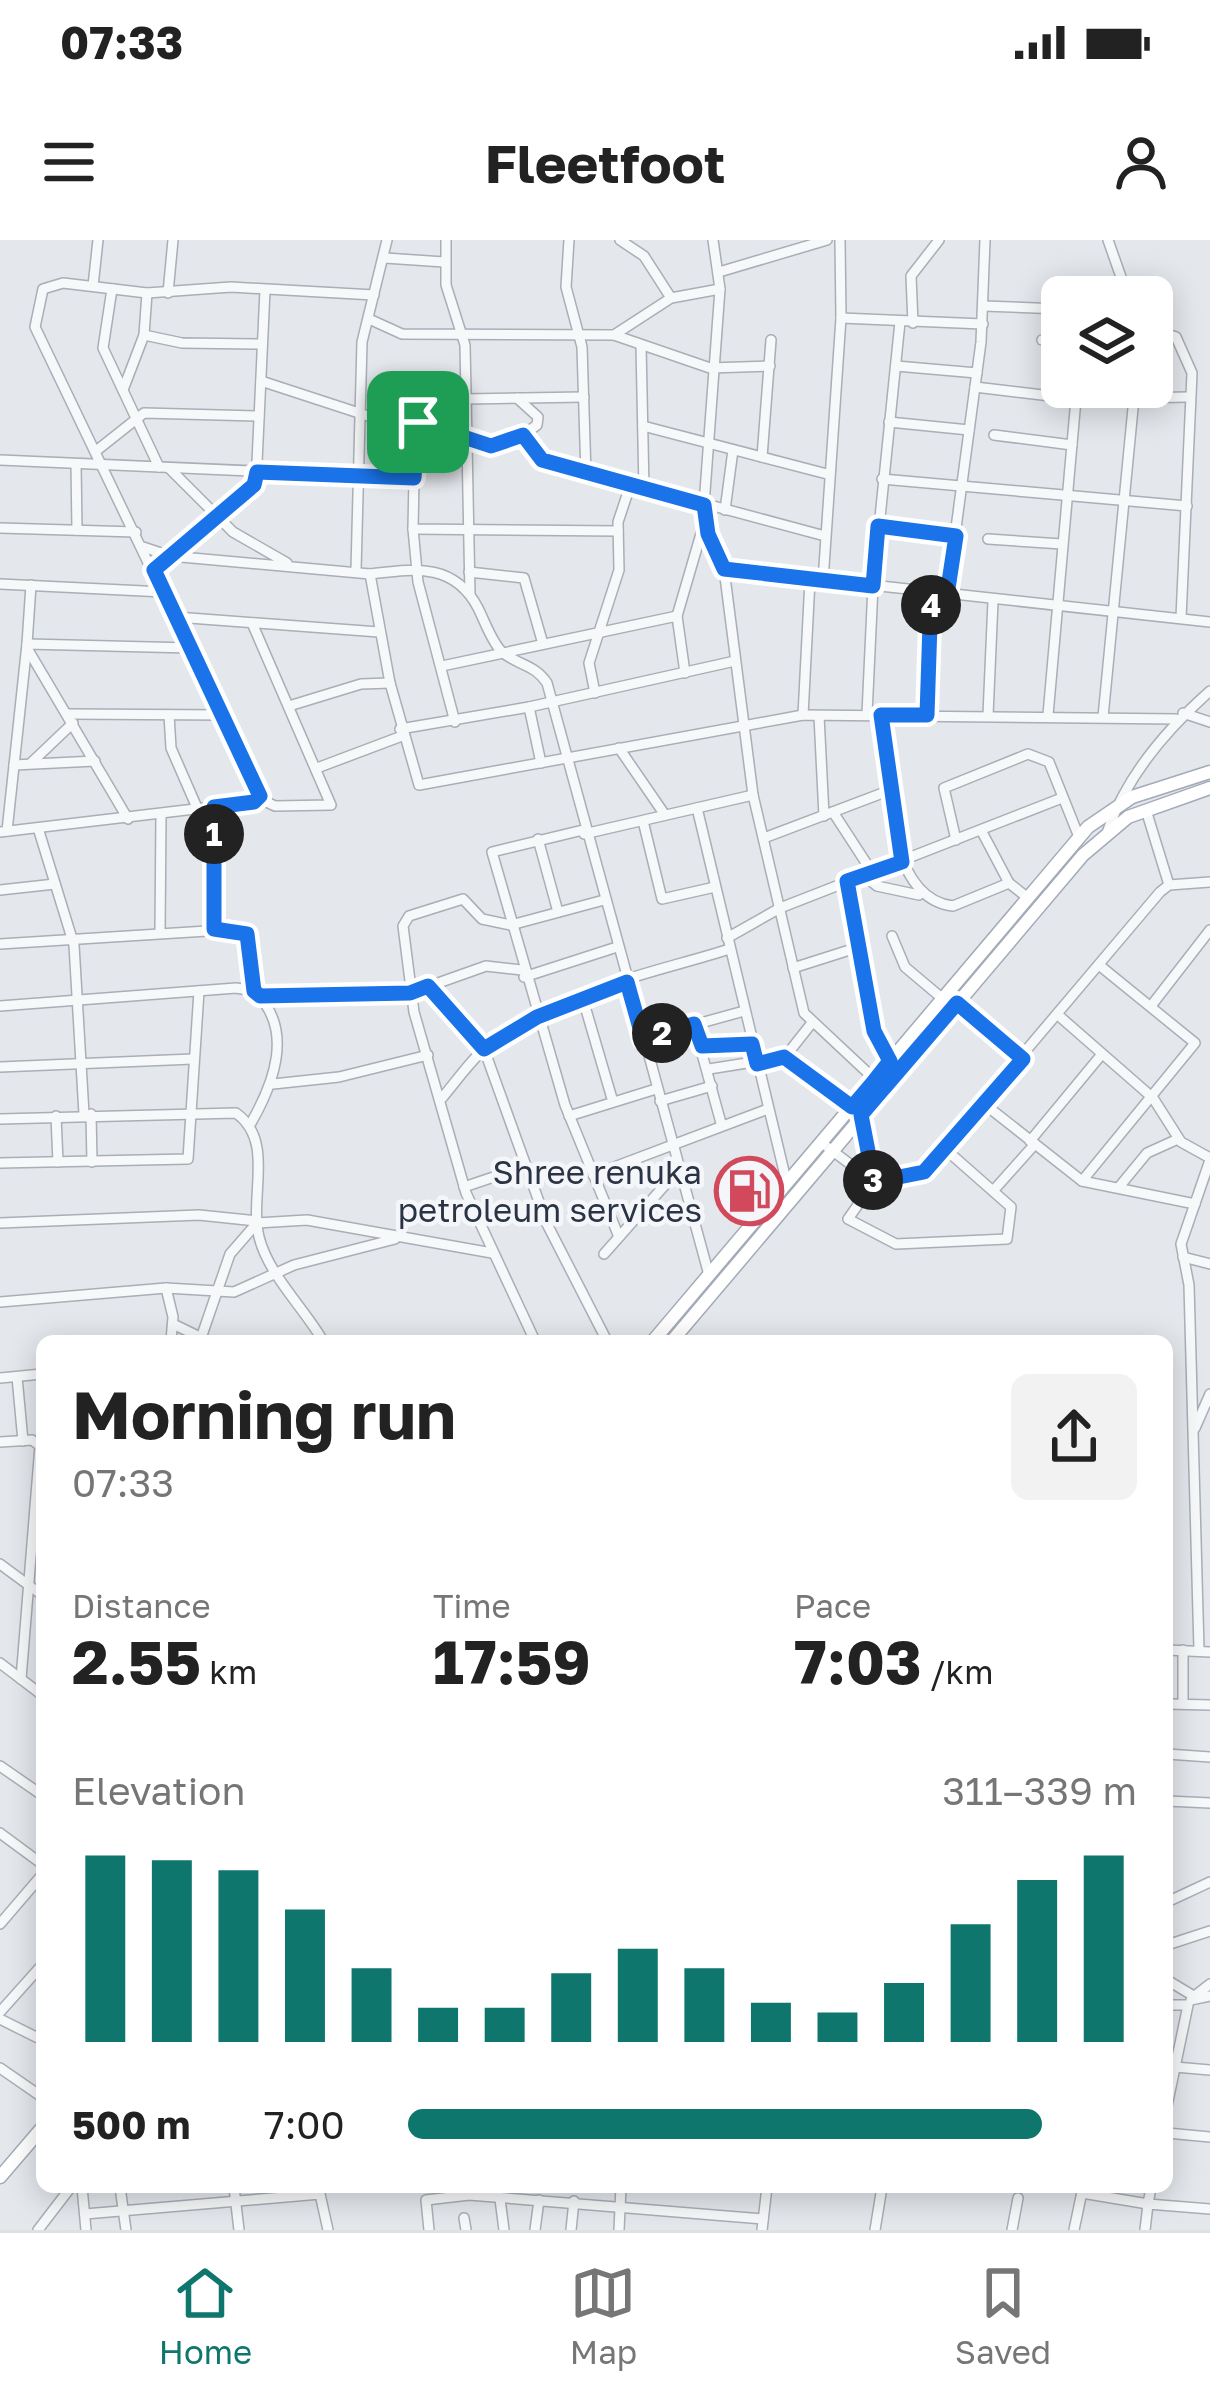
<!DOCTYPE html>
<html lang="en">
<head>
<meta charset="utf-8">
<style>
	body { margin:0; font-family:"Golos Text",sans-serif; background:#f2f2f2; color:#222; height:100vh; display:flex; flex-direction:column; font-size:45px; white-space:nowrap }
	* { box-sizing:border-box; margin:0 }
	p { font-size:39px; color:#767676 }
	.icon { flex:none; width:66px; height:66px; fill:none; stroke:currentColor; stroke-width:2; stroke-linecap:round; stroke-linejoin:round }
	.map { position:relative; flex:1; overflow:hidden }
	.details { position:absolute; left:36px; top:1095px; width:1137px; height:858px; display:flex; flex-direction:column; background:#fff; border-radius:18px; box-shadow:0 6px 30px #0003 }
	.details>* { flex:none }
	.fabs { position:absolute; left:1041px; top:36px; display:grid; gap:24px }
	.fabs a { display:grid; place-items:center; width:132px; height:132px; border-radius:18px; background:#fff; box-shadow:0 6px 30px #0003; font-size:60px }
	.pin { position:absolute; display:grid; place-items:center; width:102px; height:102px; color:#fff; margin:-51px; border-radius:24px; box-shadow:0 6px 18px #0006 }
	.km { position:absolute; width:60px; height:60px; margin:-30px; border-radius:50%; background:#222; color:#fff; font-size:33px; line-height:60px; text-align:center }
	.round { display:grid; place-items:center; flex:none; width:126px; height:126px; border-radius:18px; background:#f2f2f2 }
	.overview { display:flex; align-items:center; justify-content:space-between; height:204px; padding:0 36px }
	h1 { font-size:66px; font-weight:700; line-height:90px }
	.stats { display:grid; grid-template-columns:repeat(3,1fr); gap:18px; height:204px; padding:12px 36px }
	.stats div { display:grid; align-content:center }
	.stats b { font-size:60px; font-weight:700 }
	.stats small { font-size:33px; font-weight:400 }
	.stats p { font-size:33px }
	.chart { height:336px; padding:24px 36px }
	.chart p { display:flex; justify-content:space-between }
	.chart svg { width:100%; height:216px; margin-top:12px; stroke:#0f766e; stroke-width:6 }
	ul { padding:0 36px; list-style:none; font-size:39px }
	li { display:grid; grid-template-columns:192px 144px 1fr; align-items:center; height:90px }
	li i { height:30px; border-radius:15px; background:#0f766e }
	.status { display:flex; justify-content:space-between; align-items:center; height:84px; padding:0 60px; background:#fff; direction:ltr }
	.status svg { height:33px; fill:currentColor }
	header { display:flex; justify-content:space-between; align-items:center; height:156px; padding:0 36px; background:#fff; font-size:54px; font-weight:700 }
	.tabs { display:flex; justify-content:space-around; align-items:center; height:168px; border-top:3px solid #e0e0e0; background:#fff; font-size:33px; color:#767676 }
	.tabs a { display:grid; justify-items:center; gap:6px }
	.tabs .active { color:#0f766e }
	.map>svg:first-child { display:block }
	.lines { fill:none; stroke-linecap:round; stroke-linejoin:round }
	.minor-casing { stroke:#a9aeb7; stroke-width:12 }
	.major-casing { stroke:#a3abb8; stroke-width:15 }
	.minor { stroke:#f7f8fa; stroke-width:9 }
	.major { stroke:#fff; stroke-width:12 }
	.route-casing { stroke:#fff; stroke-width:24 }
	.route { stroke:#1a73e8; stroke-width:15 }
	.labels { text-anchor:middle; stroke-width:9; stroke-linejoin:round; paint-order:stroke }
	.poi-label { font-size:33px; fill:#2b3445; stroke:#f4f6f9; text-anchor:end }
</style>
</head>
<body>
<div class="status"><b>07:33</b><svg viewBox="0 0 49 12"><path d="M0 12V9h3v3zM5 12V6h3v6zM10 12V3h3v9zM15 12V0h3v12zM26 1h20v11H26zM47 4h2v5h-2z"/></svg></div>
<header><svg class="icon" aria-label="menu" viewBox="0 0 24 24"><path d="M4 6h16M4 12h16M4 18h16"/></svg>Fleetfoot<svg class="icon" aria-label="person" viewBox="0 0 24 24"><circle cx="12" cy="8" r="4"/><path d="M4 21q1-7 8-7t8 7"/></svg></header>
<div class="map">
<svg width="1210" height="1990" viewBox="0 0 1210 1990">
	<rect width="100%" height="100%" fill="#e4e7ec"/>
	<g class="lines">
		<g class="minor-casing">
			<g id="minor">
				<path d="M 446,0 L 446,45 L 465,105 L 470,354"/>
				<path d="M 569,0 L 566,47 L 582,107 L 586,235"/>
				<path d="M 620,0 L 644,16 L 671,58"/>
				<path d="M 713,0 L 720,49 L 704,265 L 708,294 L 724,329 L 753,555 L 804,773 L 884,848"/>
				<path d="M 1108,0 L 1128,57"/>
				<path d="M 385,18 L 444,22"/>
				<path d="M 719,32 L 827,0"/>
				<path d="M 93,46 L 98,0"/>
				<path d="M 112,49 L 103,108 L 159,227"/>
				<path d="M 168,53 L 173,0"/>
				<path d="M 984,66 L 1062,69"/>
				<path d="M 841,78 L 983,84"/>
				<path d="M 369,79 L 402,94 L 614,95 L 710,128 L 770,126"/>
				<path d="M 913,83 L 911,36 L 939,0"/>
				<path d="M 1152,89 L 1176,97 L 1192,133 L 1181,378"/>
				<path d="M 144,95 L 182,103 L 262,104"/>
				<path d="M 614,95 L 671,58 L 720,49"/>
				<path d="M 1042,100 L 1062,100"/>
				<path d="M 641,105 L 644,250"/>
				<path d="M 896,126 L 977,133"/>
				<path d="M 261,141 L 466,208"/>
				<path d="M 975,147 L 1076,159 L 1189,157"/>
				<path d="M 123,150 L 144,95 L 147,53"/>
				<path d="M 517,158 L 538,177 L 537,185 L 523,195"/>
				<path d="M 465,159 L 584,157"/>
				<path d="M 889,182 L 969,190"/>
				<path d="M 643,186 L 827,234"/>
				<path d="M 994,195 L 1072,205"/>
				<path d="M 96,211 L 144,173 L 259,176"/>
				<path d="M 762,217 L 771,100"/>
				<path d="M 0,220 L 414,238 L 413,289 L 618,291"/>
				<path d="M 76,224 L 77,290"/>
				<path d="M 170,229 L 233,292 L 287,323"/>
				<path d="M 414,238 L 417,182 L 491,206 L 523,195 L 542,220 L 825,296"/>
				<path d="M 882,239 L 1187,266"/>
				<path d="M 725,270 L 733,210"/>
				<path d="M 878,286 L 955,296"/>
				<path d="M 0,288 L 136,292"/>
				<path d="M 413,289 L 418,342 L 455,482"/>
				<path d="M 988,299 L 1062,304"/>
				<path d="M 143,307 L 170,316 L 370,334 L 390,443 L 419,545 L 803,475 L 1176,479"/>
				<path d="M 724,329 L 1210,382"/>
				<path d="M 154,330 L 256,244 L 265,50"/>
				<path d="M 356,330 L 362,102 L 387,0"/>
				<path d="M 469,332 L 524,338 L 543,404"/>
				<path d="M 370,334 C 414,329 454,322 478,368 C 485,382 491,400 501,411 C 516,425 535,424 547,443 L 709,1035"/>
				<path d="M 823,341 L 841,78 L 840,0"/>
				<path d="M 0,344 L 164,352"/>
				<path d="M 947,355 L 981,102 L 985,0"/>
				<path d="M 677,376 L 705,280"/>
				<path d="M 176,377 L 379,392"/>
				<path d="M 252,383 L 331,565 L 275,566 L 260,559"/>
				<path d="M 27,404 L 31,345"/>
				<path d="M 27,408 L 128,579"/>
				<path d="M 442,426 L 677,376 L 685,433"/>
				<path d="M 595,453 L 589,423 L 619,330 L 618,282 L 630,246"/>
				<path d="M 289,466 L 361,444 L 390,443"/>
				<path d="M 529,467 L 541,523"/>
				<path d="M 1183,473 L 1210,482"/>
				<path d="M 68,474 L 223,475"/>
				<path d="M 867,474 L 873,346 L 900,82"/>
				<path d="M 169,475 L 171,508 L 198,570"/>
				<path d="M 803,475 L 810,340"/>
				<path d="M 881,475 C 886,528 884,659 953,666 L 1009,643"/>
				<path d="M 927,475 L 931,353"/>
				<path d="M 988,475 L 993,361"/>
				<path d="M 1048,475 L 1076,159"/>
				<path d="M 819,476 L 824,576"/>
				<path d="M 1103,477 L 1134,158"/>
				<path d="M 400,489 L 529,467 L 735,421"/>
				<path d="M 619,508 L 665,575"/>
				<path d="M 32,522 L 73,483"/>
				<path d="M 14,525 L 95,521"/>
				<path d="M 317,528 L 402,496"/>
				<path d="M 214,567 L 214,690"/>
				<path d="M 697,568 L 787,944"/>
				<path d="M 1146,570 L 1169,645"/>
				<path d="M 833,572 L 872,632"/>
				<path d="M 643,581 L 662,659 L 715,647"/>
				<path d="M 38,588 L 74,705 L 84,874"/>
				<path d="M 583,590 L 492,612 L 565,865 L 619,997"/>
				<path d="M 981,590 L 1009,643 L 1028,658"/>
				<path d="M 1108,590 C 1127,535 1167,489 1210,451"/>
				<path d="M 7,591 L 27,404 L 191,408"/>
				<path d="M 0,592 L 254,562 L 260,556 L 35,87 L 43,49 L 63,43 L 147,53 L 231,47 L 374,55"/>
				<path d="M 584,594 L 753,555"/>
				<path d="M 764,598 L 888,551"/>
				<path d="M 538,599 L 558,672"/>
				<path d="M 956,600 L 944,548 L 1028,514 L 1049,522 L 1079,597"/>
				<path d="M 863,635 L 877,646 L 919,655"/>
				<path d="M 847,641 L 874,791 L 890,822"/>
				<path d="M 0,650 L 55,644"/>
				<path d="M 160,692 L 161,575"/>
				<path d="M 892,696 L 905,727 L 943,759"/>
				<path d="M 727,698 L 780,668 L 1062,558"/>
				<path d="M 0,704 L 239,689 L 248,701 L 254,751"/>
				<path d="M 793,728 L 859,707"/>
				<path d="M 524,737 L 617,707"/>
				<path d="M 428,746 L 484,809 L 547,984 L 607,1101"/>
				<path d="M 260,756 L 410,753 L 486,726 L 522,730"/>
				<path d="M 582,756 L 613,862"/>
				<path d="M 957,763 L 1023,819"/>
				<path d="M 0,766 L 236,748 L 254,751 C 295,789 274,843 251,883"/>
				<path d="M 1151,766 L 1210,690"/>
				<path d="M 1058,775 L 1153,858 L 1181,902 L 1210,918"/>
				<path d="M 694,785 L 721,883"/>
				<path d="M 643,799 L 744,771"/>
				<path d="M 702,806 L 752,804"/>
				<path d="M 785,817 L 811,784"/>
				<path d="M 0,827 L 193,819"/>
				<path d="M 709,829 L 785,817 L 852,867"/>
				<path d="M 273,844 L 339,837 L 428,815"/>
				<path d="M 442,858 C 458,839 473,817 492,802 C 557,751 653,733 730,709"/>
				<path d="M 660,861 L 712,846"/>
				<path d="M 983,863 L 1082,941 L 1195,964"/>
				<path d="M 91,874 L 92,922"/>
				<path d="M 861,875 L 874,942 L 848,979 L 896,1004 L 1007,999 L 1011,967 L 944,908"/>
				<path d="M 56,876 L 58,922"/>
				<path d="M 569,876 L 656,849"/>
				<path d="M 0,879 L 236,873 C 275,901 249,955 259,997 C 268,1034 304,1068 323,1101"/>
				<path d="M 1030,901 L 1102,814"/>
				<path d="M 822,903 L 874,942 L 924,931 L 1160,652 L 1169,645 L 1210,642"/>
				<path d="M 0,923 L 188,919 L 199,751"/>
				<path d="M 593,935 L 768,869"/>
				<path d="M 1082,941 L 1195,803 L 1099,725"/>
				<path d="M 464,947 L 523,927"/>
				<path d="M 1119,947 L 1147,913 L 1178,899"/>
				<path d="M 993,951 L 1035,904"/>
				<path d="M 0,983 L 199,975 L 257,981"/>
				<path d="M 604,1014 L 679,929"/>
				<path d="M 1183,1017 L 1210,1024"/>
				<path d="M 166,1048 L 173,1077 L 171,1101"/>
				<path d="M 0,1062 L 166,1048 L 234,1052 L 294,1025 L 395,999"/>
				<path d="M 173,1084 L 208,1101"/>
				<path d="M 200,1101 L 230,1014 L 257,983 L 307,980 L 492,1013"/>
				<path d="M 535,1101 L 466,953 L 414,772 L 403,686 L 409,676 L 463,659 L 482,679 L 511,685 L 604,660"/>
				<path d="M 17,1137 L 23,1201"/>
				<path d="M 0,1138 L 42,1134"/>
				<path d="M 1195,1188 L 1210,1154"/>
				<path d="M 0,1202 L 32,1200 L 40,1206 L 21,1439"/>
				<path d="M 0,1324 L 42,1355"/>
				<path d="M 1167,1410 L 1210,1412"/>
				<path d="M 1199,1410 L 1189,1045 L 1181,1004 L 1210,920"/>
				<path d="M 0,1423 L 42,1455"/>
				<path d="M 1167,1464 L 1210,1465"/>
				<path d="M 1183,1464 L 1183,1410"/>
				<path d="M 1167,1514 L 1210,1517"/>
				<path d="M 0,1526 L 42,1555"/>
				<path d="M 1167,1561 L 1210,1563"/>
				<path d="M 1167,1587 L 1167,1611"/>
				<path d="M 0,1593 L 42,1624"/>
				<path d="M 1167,1662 L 1210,1642"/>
				<path d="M 0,1684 L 42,1635"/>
				<path d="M 1167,1705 L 1210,1691"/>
				<path d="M 1167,1740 L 1192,1755"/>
				<path d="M 1192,1758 L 1210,1744"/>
				<path d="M 1191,1760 L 1210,1756"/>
				<path d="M 1167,1765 L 1188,1765 L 1167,1866"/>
				<path d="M 0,1772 L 42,1725"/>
				<path d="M 0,1779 L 42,1800"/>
				<path d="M 1175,1827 L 1210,1830"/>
				<path d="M 0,1828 L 42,1857"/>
				<path d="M 1167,1893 L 1210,1897"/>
				<path d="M 82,1947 L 86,1990"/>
				<path d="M 120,1947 L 126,1990"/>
				<path d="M 234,1947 L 239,1990"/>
				<path d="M 1082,1953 L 1148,1964 L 1151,1947"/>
				<path d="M 500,1959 L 504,1990"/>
				<path d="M 85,1974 L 320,1954 L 328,1990"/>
				<path d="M 464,1978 L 466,1990"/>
				<path d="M 38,1990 L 71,1947"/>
				<path d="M 429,1990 L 426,1960 L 469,1955 L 763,1979"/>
				<path d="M 535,1990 L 539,1960"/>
				<path d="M 571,1990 L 574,1961"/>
				<path d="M 619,1990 L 621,1947"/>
				<path d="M 762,1990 L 767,1947"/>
				<path d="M 875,1990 L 882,1947"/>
				<path d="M 1012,1990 L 1018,1958"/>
				<path d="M 1074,1990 L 1083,1947"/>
				<path d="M 1145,1990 L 1148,1964 L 1210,1969"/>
			</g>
		</g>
		<g class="major-casing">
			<g id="major">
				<path d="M 653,1101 L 1088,587 L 1132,557 L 1210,532"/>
				<path d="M 672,1101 L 1083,615 L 1128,577 L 1210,548"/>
				<path d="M 0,1937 L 42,1888"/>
			</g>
		</g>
		<use href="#minor" class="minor"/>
		<use href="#major" class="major"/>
	</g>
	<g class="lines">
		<g class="route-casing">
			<path id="route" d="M 418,182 L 414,238 L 257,232 L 254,245 L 154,330 L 260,556 L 254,562 L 214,567 L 214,689 L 247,694 L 254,751 L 260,756 L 410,753 L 428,746 L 484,809 L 537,777 L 627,742 L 643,799 L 694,784 L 702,806 L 752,804 L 757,824 L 784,817 L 852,867 L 875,840 L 884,848 L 957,763 L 1023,819 L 924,932 L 874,942 L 861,875 L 884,848 L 875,840 L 890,821 L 874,791 L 847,641 L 902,622 L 881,475 L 927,475 L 931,353 L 947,355 L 956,296 L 878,286 L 873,346 L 724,329 L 708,294 L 704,265 L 542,220 L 523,195 L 491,206 L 418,182"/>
		</g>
		<use href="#route" class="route"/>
	</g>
	<defs>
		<g id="fuel-ring" transform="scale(3.45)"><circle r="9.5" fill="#f4f6f9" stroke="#d1495b" stroke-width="1.5"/><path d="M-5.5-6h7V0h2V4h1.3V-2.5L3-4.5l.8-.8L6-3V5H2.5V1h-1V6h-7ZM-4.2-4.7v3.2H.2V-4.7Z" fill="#d1495b"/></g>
	</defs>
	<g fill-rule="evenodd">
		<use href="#fuel-ring" x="749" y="951"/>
	</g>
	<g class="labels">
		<g class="poi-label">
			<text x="702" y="944">Shree renuka<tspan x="702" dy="38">petroleum services</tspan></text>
		</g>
	</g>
</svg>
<div class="fabs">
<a><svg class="icon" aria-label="layers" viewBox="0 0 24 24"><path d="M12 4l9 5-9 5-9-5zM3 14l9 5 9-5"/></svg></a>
</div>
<div class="pin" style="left:418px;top:182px;background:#1e9e55"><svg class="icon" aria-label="arrive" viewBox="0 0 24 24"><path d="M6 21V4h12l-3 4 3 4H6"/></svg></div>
<b class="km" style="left:214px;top:594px">1</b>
<b class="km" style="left:662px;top:793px">2</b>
<b class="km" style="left:873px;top:940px">3</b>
<b class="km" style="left:931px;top:365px">4</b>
<section class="details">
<div class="overview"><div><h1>Morning run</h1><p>07:33</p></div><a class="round"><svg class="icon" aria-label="share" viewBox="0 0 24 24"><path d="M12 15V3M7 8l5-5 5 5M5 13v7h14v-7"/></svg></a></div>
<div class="stats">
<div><p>Distance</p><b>2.55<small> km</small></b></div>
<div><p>Time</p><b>17:59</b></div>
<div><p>Pace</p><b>7:03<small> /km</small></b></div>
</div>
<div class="chart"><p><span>Elevation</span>311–339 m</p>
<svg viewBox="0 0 160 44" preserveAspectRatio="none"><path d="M5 44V6M15 44V7M25 44V9M35 44V17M45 44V29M55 44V37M65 44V37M75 44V30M85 44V25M95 44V29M105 44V36M115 44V38M125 44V32M135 44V20M145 44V11M155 44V6"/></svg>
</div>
<ul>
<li><b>500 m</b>7:00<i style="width:87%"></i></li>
</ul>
</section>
</div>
<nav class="tabs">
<a class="active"><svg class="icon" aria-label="home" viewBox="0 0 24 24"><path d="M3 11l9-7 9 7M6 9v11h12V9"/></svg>Home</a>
<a><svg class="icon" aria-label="map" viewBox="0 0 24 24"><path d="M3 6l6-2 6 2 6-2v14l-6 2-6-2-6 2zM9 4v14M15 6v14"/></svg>Map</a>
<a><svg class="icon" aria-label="saved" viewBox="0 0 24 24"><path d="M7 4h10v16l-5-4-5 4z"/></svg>Saved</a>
</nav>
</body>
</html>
